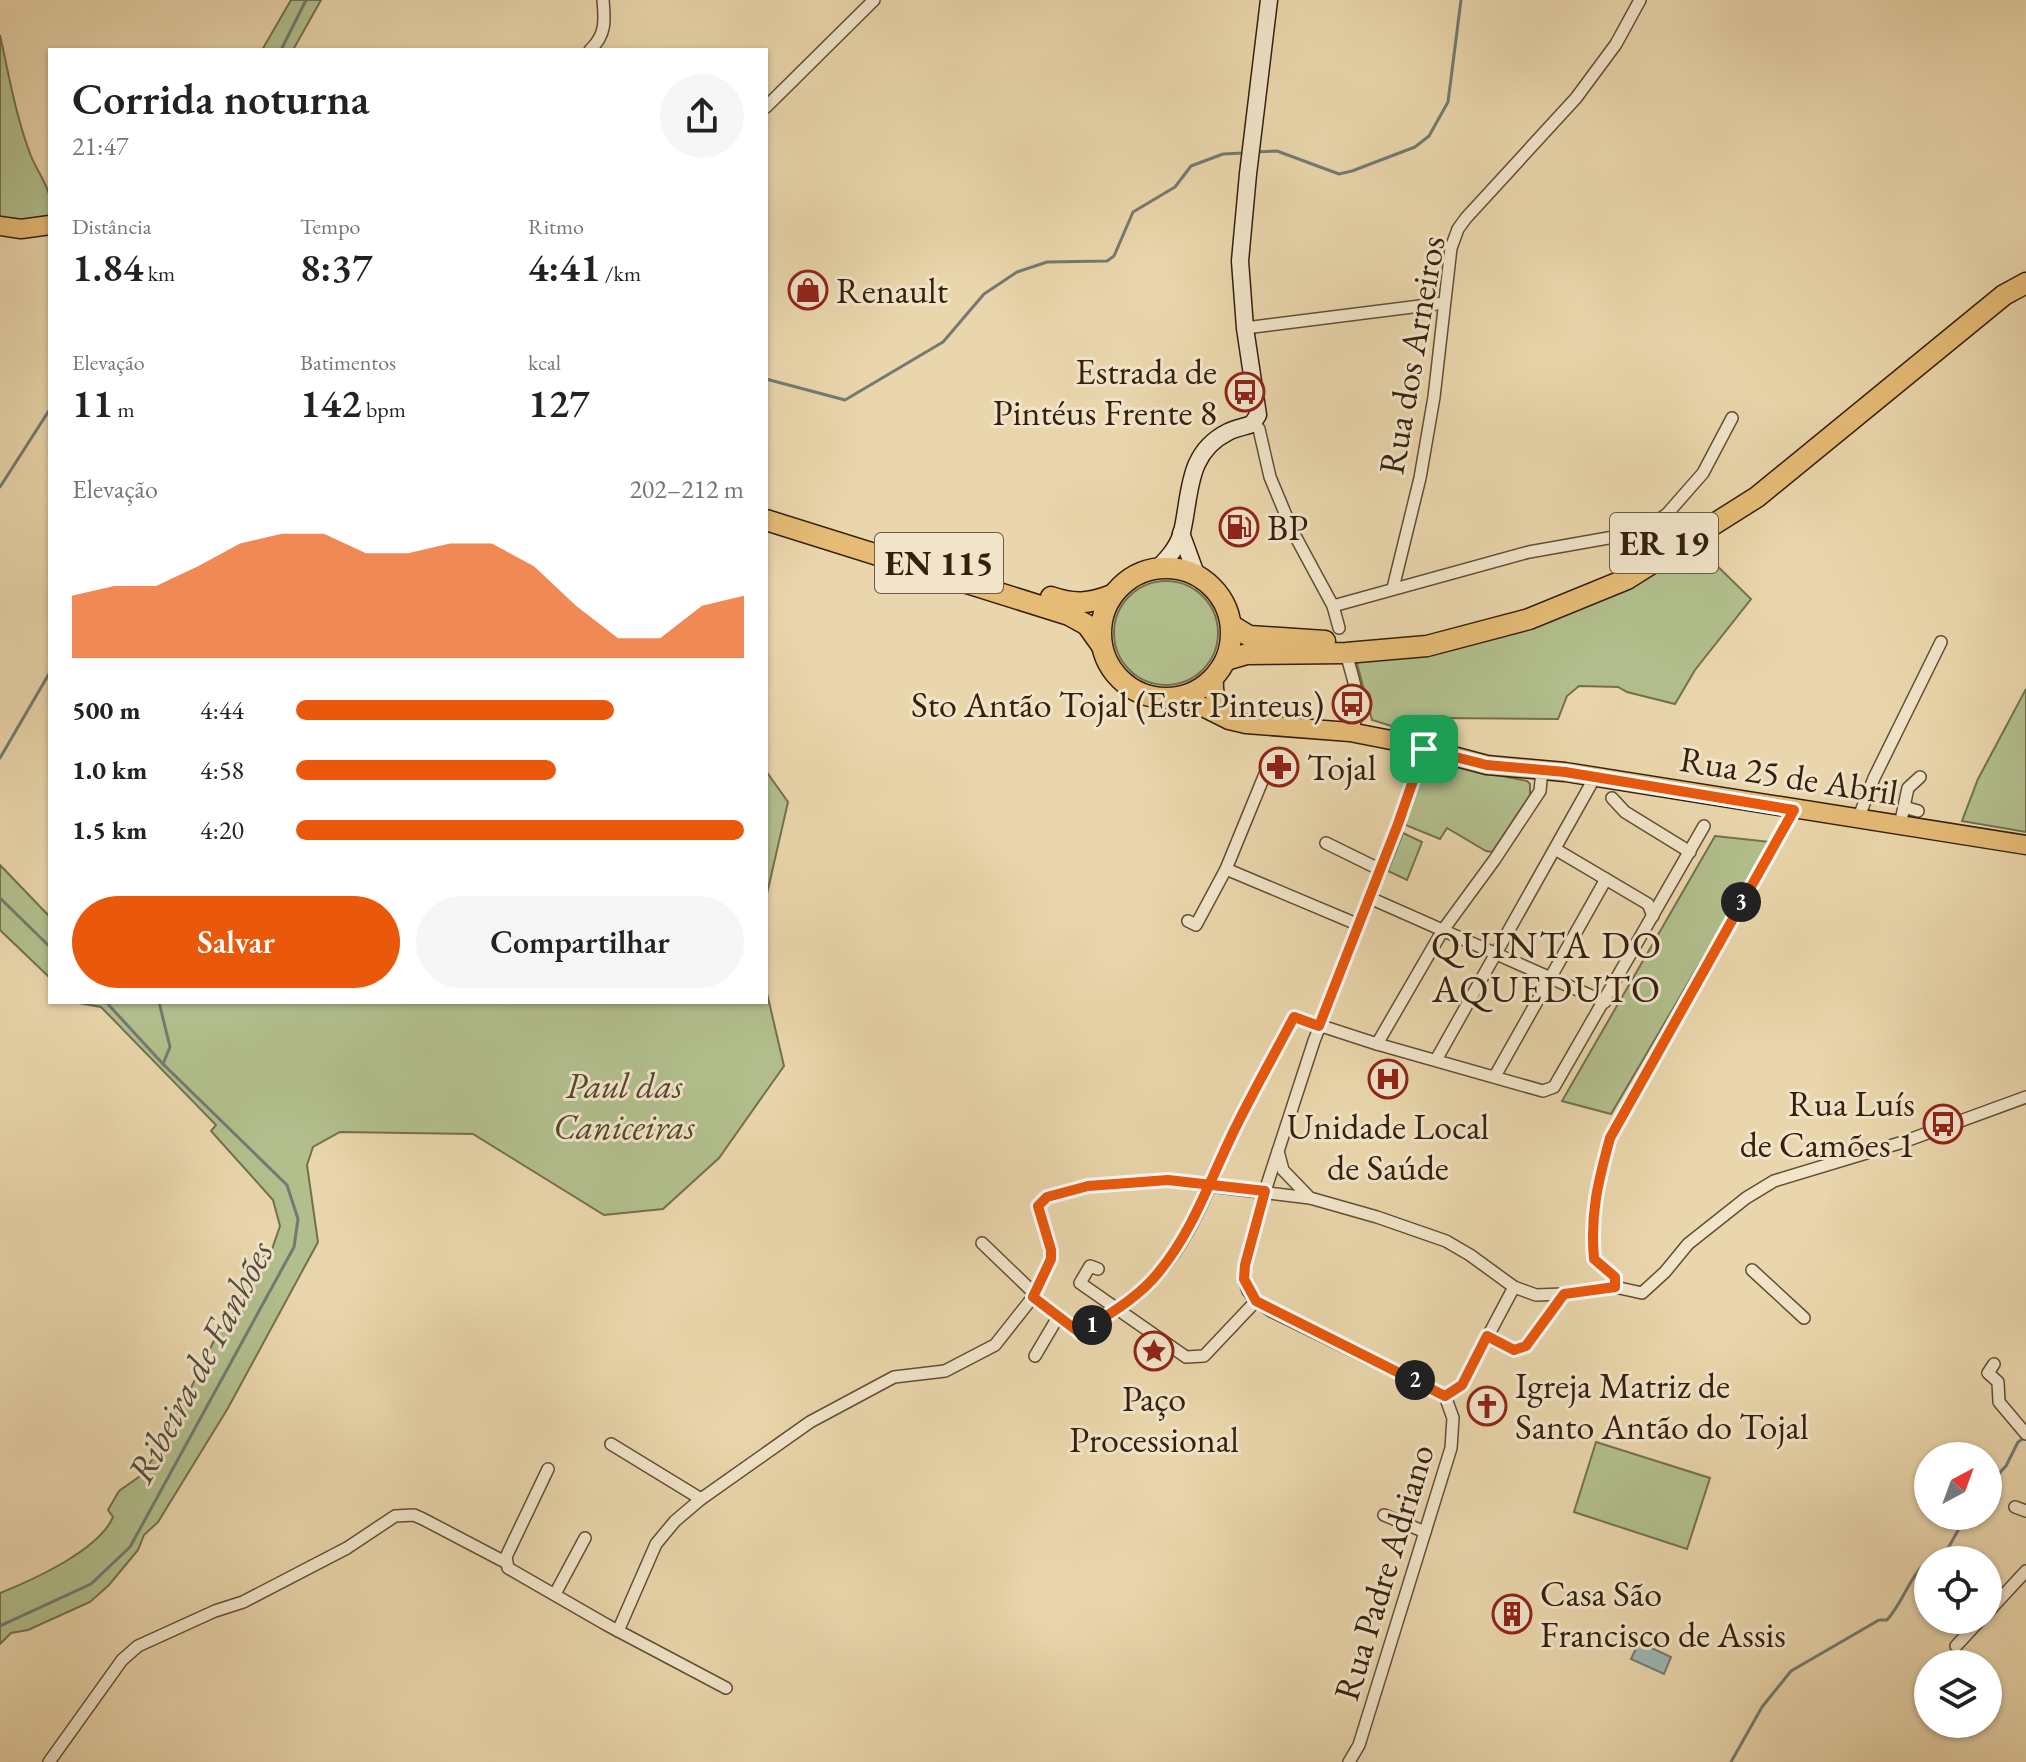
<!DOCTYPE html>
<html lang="pt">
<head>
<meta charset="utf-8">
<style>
	body { margin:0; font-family:"EB Garamond",serif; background:#f6f6f6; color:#222; height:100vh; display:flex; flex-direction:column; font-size:30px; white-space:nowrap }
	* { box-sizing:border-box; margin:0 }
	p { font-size:26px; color:#767676 }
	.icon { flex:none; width:44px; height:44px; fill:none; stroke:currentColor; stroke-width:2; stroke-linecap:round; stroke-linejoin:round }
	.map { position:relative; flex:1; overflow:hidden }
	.details { position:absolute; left:48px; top:48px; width:720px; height:956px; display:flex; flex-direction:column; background:#fff; border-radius:0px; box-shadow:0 2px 6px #0004 }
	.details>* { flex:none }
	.needle { width:52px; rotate:41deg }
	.controls { position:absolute; left:1914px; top:1442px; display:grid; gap:16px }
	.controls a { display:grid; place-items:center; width:88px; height:88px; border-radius:50%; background:#fff; box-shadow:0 2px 6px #0004; font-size:40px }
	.pin { position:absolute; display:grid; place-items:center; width:68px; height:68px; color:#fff; margin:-34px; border-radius:16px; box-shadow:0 4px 12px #0006 }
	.km { position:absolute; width:40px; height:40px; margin:-20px; border-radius:50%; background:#222; color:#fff; font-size:22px; line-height:40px; text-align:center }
	.round { display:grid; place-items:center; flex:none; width:84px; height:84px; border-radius:42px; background:#f6f6f6 }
	.headline { display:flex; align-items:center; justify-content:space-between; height:136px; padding:0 24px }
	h1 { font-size:44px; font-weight:600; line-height:60px }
	.metrics { display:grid; grid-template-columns:repeat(3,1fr); gap:12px; height:136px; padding:8px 24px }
	.metrics div { display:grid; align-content:center }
	.metrics b { font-size:40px; font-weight:600 }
	.metrics small { font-size:22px; font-weight:400 }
	.metrics p { font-size:22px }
	.chart { height:224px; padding:16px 24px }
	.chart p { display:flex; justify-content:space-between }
	.chart svg { width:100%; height:144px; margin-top:8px; fill:#ea580c; opacity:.7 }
	.button { display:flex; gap:16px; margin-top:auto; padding:16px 24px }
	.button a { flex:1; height:92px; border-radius:48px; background:#ea580c; color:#fff; font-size:32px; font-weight:600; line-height:92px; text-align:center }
	.button a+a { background:#f6f6f6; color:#222 }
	ul { padding:0 24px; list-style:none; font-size:26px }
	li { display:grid; grid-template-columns:128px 96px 1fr; align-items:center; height:60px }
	li i { height:20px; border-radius:10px; background:#ea580c }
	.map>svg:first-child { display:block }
	.green { fill:#b2bf8d; stroke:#74704e; stroke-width:2 }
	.water { fill:#9cb6b4; stroke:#737a72; stroke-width:2 }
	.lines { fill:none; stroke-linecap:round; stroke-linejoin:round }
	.stream { stroke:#737a72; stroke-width:3 }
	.street-casing { stroke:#624e36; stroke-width:14 }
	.secondary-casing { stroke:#35200e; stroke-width:19 }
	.primary-casing { stroke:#35200e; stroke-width:21 }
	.highway-casing { stroke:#35200e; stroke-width:23 }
	.street { stroke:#f1e4c9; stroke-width:11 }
	.secondary { stroke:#f1e4c9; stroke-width:16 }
	.primary { stroke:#e5bb76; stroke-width:18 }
	.highway { stroke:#e5bb76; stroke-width:20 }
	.route-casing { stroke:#fff; stroke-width:16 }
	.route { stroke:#ea580c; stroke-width:10 }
	.labels { text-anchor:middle; stroke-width:6; stroke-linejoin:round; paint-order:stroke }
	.shield { fill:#f1e4c9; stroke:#6d5b46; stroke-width:2 }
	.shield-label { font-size:34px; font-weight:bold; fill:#35200e }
	.poi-label { font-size:36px; fill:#35200e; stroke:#f1e4c9; text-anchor:start }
	.street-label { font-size:36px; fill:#35200e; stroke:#f1e4c9 }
	.park-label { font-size:36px; font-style:italic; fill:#54482e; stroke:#f1e4c9 }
	.neighbourhood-label { font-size:38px; letter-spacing:2px; fill:#35200e; stroke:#f1e4c9 }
	.water-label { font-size:38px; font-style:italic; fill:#544d40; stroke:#f1e4c9 }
</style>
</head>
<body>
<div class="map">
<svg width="2026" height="1762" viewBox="0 0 2026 1762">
	<rect width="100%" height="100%" fill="#ead6ac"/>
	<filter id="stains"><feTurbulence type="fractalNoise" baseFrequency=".0025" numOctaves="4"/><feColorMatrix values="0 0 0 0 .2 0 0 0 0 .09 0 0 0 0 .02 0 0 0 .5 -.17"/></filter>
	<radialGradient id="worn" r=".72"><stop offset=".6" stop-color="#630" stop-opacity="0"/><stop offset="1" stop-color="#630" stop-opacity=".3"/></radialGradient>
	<g class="green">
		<path d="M 291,0 L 321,0 L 293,50 L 262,50 Z"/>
		<path d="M 0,35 C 9,76 16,117 31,156 C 39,176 59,198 47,219 L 18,223 L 0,220 Z"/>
		<path d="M 1698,547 L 1751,599 L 1695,670 L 1675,704 L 1627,692 L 1618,687 L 1579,686 L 1567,696 L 1558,719 L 1443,718 L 1430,738 L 1372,720 L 1356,660 L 1652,574 Z"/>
		<circle cx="1166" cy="633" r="52"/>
		<path d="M 2026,689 L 2026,832 L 1962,821 L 1978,779 Z"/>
		<path d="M 1431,762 L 1527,781 L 1530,784 L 1530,795 L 1492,852 L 1486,851 L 1447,828 L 1440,839 L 1403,824 L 1422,768 Z"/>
		<path d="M 766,771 L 788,802 L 766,898 Z"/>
		<path d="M 1403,833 L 1422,842 L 1407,880 L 1388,871 Z"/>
		<path d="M 1715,836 L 1771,842 L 1611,1114 L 1562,1101 Z"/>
		<path d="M 0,865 L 50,917 L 50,978 L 0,930 Z"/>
		<path d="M 766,989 L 784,1066 L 719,1158 L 663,1209 L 604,1215 L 473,1134 L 340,1132 L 313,1147 L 307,1165 L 318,1242 L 228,1408 L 158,1522 L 144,1535 L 138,1550 L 109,1585 L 90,1602 L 28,1630 L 11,1633 L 0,1644 L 0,1593 C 33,1580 99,1550 113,1517 L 108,1510 L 119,1491 L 143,1474 L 156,1453 L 154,1446 L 175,1410 L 188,1394 L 224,1320 L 233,1314 L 242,1300 L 241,1294 L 260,1259 L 271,1252 L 280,1226 L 273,1200 L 211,1131 L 216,1125 L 101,1007 L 73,1002 L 766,1002 Z"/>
		<path d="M 1596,1442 L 1710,1478 L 1687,1549 L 1574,1512 Z"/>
	</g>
	<path class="water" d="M 1639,1642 L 1671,1657 L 1664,1674 L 1631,1659 Z"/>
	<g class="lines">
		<g class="stream">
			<path d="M 281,50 L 306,0"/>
			<path d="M 1255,152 L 1277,151 L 1339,174 L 1352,171 L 1415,147 L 1429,136 L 1448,102 L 1461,0"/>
			<path d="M 766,379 L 845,400 L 943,342 L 984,294 L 1017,272 L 1047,262 L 1107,261 L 1114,256 L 1133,212 L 1175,187 L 1191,166 L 1223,154 L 1244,153"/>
			<path d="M 0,487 L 50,409"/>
			<path d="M 0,758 L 50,672"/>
			<path d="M 0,898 L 50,947"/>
			<path d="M 159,1002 L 170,1047 L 163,1064"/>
			<path d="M 1988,1485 L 2006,1466 L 2018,1442 L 2026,1437"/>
			<path d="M 0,1626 L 91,1584 L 130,1547 L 294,1247 L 298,1219 L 287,1185 L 163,1064 L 106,1002"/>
			<path d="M 1731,1762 L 1762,1707 L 1791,1671 L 1879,1620 L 1887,1620 C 1910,1594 1909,1565 1946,1552 L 1966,1516"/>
		</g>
		<g class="street-casing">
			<g id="street">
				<path d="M 590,50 C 606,35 605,21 603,0"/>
				<path d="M 766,107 L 874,0"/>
				<path d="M 1245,328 L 1444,303"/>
				<path d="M 1254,423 L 1259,429 L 1270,477 L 1293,532 L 1333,606 L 1339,628"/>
				<path d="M 1393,588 L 1420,478 L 1434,397 L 1451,248 L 1458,229 L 1466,218 L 1576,98 L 1616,44 L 1640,0"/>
				<path d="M 1333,606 L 1529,552 L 1642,532 L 1667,514 L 1703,473 L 1732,418"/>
				<path d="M 1346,653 C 1353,681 1366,708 1350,732"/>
				<path d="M 1424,749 L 1398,824 L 1314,1041 L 1265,1191 L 1245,1265 L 1244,1279 L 1248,1291 L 1256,1301 L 1271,1311 L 1445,1396"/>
				<path d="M 1612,798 L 1625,812 L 1690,852"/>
				<path d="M 1904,807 L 1918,811"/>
				<path d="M 1858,819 L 1874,778 L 1941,642"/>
				<path d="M 1900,825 L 1908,788 L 1920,777"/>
				<path d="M 1704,826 L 1554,1087 L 1543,1091 L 1377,1044 L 1294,1017 L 1233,1132 L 1210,1186 L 1310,1198 L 1377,1217 L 1446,1241 L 1470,1255 L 1514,1287 L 1536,1295 L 1564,1294 L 1615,1287 L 1642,1293 L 1665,1272 L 1688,1244 L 1746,1198 L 1774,1181 L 1903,1142 L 2026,1097"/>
				<path d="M 1326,843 L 1381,870"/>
				<path d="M 1555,849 L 1648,904 L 1653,916"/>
				<path d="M 1226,869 L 1359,925"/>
				<path d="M 1370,898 L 1605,1002"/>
				<path d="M 1188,921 L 1196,925 L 1226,869 L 1265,774"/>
				<path d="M 1377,1044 L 1443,930 L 1495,859 L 1540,791 L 1542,770"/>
				<path d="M 1436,1060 L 1595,777"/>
				<path d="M 1495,1076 L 1606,879"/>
				<path d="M 1278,1151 L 1283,1170 L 1310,1198"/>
				<path d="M 982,1243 L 1035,1294"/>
				<path d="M 1098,1269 L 1090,1266 L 1080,1283 L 1186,1357 L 1204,1356 L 1256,1301"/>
				<path d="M 1752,1270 L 1804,1318"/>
				<path d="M 1615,1287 L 1615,1277 L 1594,1259 C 1590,1213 1598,1182 1610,1138 L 1794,810"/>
				<path d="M 1487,1336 L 1514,1350 L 1526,1346 L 1564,1294"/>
				<path d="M 1035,1356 L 1058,1317"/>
				<path d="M 1994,1364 L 1988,1373 L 1998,1382 L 1999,1402 L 2026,1434"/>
				<path d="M 1445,1396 L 1462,1385 L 1514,1287"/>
				<path d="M 611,1444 L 701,1499"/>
				<path d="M 548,1469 L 506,1557 L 508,1568 L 607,1625 L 726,1688"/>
				<path d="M 2015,1507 L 2026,1511"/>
				<path d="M 1384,1515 L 1425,1532"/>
				<path d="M 555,1594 L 585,1538"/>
				<path d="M 1988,1612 L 2026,1571"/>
				<path d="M 618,1631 L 656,1544 L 675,1521 L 701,1499 L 810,1422 L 894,1377 L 945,1371 L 995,1345 L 1033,1297 L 1051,1259 L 1051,1250 L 1038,1206 L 1047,1197 L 1088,1186 L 1168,1180 L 1210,1186 C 1196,1217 1179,1253 1155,1277 C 1133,1299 1106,1316 1080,1333 L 1033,1297"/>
				<path d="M 1956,1646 L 1980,1620"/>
				<path d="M 49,1762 L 122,1660 L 138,1646 L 215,1611 L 243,1602 L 347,1548 L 395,1516 L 414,1515 L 423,1519 L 505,1562"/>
				<path d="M 1349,1762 L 1359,1745 L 1451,1448 L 1453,1418 L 1445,1396"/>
			</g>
		</g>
		<g class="secondary-casing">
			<g id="secondary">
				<path d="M 1181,533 L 1196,574"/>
				<path d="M 1157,569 C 1168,558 1178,547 1182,532 C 1191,494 1186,453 1228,432 C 1235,428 1244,427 1252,424 L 1258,415 L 1245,328 L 1240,261 L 1248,174 L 1269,0"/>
			</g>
		</g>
		<g class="primary-casing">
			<g id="primary">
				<path d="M 0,226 L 21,229 L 50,225"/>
				<path d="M 1214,677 C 1213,695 1216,705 1227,718"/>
				<path d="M 1183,697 L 1229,720 L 1246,724 L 1350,732 L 1396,741 L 1487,765 L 1565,772 L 2026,845"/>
			</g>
		</g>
		<g class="highway-casing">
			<g id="highway">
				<path d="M 766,520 L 1069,615 L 1087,625 L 1102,646"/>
				<circle cx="1166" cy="633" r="65"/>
				<path d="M 1051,597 C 1074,605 1089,604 1112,595"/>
				<path d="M 1231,625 L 1249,636 L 1325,641"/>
				<path d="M 1226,660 L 1247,654 L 1346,653 L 1427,646 L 1529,619 L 1627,579 L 1757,497 L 2004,295 L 2026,283"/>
			</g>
		</g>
		<use href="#street" class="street"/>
		<use href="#secondary" class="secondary"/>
		<use href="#primary" class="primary"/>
		<use href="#highway" class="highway"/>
	</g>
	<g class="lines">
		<g class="route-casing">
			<path id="route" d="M 1424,749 L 1398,824 L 1319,1026 L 1294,1017 C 1273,1057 1250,1097 1231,1137 C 1208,1185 1192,1232 1158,1273 C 1138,1298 1106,1316 1080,1333 L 1033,1297 L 1051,1259 L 1051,1250 L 1038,1206 L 1047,1197 L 1088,1186 L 1168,1180 L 1265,1191 L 1245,1265 L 1244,1279 L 1256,1301 L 1445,1396 L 1462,1385 L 1487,1336 L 1514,1350 L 1526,1346 L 1564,1294 L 1615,1287 L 1615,1277 L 1594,1259 C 1590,1213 1598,1182 1610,1138 L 1794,810 L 1565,772 L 1487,765 L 1424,749"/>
		</g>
		<use href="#route" class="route"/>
	</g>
	<defs>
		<g id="shop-ring" transform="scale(2)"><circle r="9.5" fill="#f1e4c9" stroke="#8f2418" stroke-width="1.5"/><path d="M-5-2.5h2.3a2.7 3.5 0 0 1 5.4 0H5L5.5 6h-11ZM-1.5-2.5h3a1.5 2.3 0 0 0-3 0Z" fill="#8f2418"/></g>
		<g id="bus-ring" transform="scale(2)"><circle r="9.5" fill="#f1e4c9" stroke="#8f2418" stroke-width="1.5"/><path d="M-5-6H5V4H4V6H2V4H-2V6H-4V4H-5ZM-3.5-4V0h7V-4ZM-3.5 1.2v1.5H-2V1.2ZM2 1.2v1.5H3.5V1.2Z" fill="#8f2418"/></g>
		<g id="fuel-ring" transform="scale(2)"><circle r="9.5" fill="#f1e4c9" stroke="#8f2418" stroke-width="1.5"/><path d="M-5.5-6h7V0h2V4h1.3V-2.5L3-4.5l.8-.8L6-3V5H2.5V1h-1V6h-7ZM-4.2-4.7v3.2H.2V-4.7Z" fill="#8f2418"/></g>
		<g id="pharmacy-ring" transform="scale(2)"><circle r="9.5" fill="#f1e4c9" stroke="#8f2418" stroke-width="1.5"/><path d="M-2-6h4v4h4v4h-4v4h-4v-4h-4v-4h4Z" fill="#8f2418"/></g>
		<g id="hospital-ring" transform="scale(2)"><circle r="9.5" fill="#f1e4c9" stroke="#8f2418" stroke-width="1.5"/><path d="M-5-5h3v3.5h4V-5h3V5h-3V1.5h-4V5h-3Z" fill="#8f2418"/></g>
		<g id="sight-ring" transform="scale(2)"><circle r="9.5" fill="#f1e4c9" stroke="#8f2418" stroke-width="1.5"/><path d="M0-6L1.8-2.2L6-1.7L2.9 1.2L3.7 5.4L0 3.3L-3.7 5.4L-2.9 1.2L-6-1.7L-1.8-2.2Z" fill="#8f2418"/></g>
		<g id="church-ring" transform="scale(2)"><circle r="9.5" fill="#f1e4c9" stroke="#8f2418" stroke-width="1.5"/><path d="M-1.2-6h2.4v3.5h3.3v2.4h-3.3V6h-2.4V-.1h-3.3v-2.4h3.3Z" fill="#8f2418"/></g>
		<g id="building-ring" transform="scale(2)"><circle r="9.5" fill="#f1e4c9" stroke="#8f2418" stroke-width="1.5"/><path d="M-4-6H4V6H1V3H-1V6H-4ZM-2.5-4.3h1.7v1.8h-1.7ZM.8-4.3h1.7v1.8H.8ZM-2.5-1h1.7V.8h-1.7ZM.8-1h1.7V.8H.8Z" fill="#8f2418"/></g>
	</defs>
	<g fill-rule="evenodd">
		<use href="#shop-ring" x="808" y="290"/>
		<use href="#bus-ring" x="1245" y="392"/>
		<use href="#fuel-ring" x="1239" y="527"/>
		<use href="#bus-ring" x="1352" y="704"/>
		<use href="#pharmacy-ring" x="1279" y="767"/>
		<use href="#hospital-ring" x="1388" y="1079"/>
		<use href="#bus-ring" x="1943" y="1124"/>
		<use href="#sight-ring" x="1154" y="1351"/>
		<use href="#church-ring" x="1487" y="1406"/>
		<use href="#building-ring" x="1512" y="1614"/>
	</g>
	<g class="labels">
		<g class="shield">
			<rect x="1610" y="513" width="108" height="60" rx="6"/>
			<rect x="875" y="533" width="128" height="60" rx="6"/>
		</g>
		<g class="shield-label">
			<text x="1664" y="555">ER 19</text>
			<text x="939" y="575">EN 115</text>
		</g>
		<g class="poi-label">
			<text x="836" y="303">Renault</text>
			<text x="1217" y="384" text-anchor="end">Estrada de<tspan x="1217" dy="41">Pintéus Frente 8</tspan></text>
			<text x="1267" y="540">BP</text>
			<text x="1324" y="717" text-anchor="end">Sto Antão Tojal (Estr Pinteus)</text>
			<text x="1307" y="780">Tojal</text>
			<text x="1915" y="1116" text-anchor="end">Rua Luís<tspan x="1915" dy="41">de Camões 1</tspan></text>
			<text x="1388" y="1139" text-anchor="middle">Unidade Local<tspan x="1388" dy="41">de Saúde</tspan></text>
			<text x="1515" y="1398">Igreja Matriz de<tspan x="1515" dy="41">Santo Antão do Tojal</tspan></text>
			<text x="1154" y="1411" text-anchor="middle">Paço<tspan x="1154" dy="41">Processional</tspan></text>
			<text x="1540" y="1606">Casa São<tspan x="1540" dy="41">Francisco de Assis</tspan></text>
		</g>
		<g class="street-label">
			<text transform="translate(1411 355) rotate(-80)" y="13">Rua dos Arneiros</text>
			<text transform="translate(1789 775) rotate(9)" y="13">Rua 25 de Abril</text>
			<text transform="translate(1383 1572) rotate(-73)" y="13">Rua Padre Adriano</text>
		</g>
		<g class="park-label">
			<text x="624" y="1098">Paul das<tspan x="624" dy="41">Caniceiras</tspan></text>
		</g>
		<g class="neighbourhood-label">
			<text x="1547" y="958">QUINTA DO<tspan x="1547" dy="44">AQUEDUTO</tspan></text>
		</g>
		<g class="water-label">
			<text transform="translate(200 1362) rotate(-62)" y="13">Ribeira de Fanhões</text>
		</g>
	</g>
	<rect width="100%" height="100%" filter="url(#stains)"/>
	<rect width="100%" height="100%" fill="url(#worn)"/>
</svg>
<div class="controls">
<a><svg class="needle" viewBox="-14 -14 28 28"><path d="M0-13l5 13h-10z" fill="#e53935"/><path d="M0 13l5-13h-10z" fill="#767676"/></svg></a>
<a><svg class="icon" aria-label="locate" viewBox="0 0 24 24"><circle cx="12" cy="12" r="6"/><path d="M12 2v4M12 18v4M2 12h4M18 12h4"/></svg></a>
<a><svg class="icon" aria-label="layers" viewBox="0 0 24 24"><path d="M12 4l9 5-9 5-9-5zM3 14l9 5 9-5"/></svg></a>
</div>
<div class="pin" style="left:1424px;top:749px;background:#1e9e55"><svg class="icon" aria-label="arrive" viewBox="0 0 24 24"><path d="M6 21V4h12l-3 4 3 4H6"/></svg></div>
<b class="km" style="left:1092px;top:1325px">1</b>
<b class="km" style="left:1415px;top:1380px">2</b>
<b class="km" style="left:1741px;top:902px">3</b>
<section class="details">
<div class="headline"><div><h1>Corrida noturna</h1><p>21:47</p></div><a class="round"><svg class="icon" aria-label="share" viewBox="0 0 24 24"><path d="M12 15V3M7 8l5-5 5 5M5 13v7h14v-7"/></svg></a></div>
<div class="metrics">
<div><p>Distância</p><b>1.84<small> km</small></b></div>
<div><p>Tempo</p><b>8:37</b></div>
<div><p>Ritmo</p><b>4:41<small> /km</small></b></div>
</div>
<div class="metrics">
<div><p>Elevação</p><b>11<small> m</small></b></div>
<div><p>Batimentos</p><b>142<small> bpm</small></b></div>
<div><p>kcal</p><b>127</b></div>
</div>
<div class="chart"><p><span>Elevação</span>202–212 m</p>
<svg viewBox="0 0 160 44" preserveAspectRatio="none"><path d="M0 44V25L10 22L20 22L30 16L40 9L50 6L60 6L70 12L80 12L90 9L100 9L110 16L120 28L130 38L140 38L150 28L160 25V44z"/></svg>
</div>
<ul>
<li><b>500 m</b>4:44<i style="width:71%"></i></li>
<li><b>1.0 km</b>4:58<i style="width:58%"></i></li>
<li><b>1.5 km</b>4:20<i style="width:100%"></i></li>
</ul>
<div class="button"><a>Salvar</a><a>Compartilhar</a></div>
</section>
</div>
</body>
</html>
